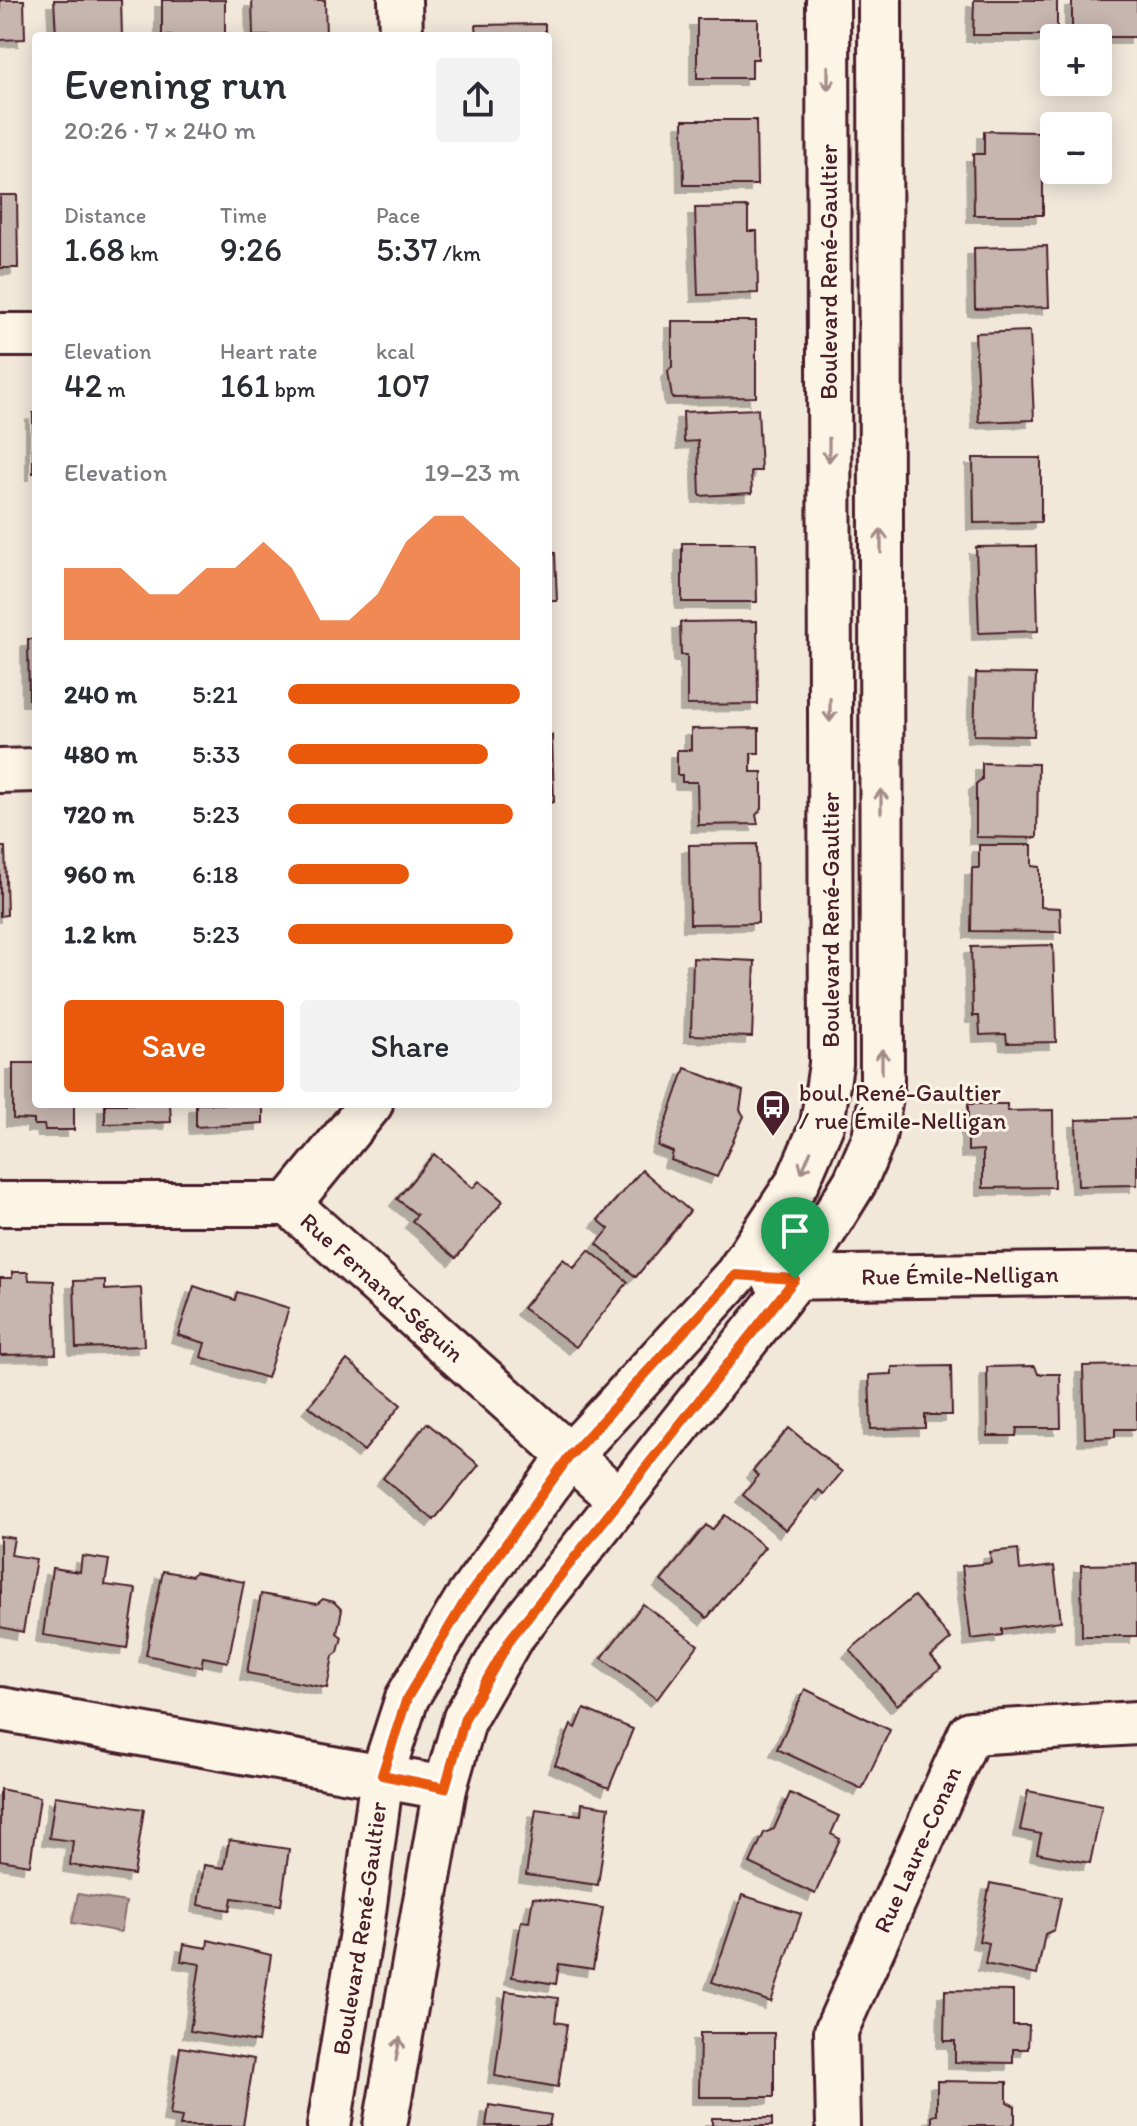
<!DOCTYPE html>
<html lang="en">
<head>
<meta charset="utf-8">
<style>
	body { margin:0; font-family:Itim,sans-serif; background:#f2f2f3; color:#2b2b33; height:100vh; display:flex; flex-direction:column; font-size:30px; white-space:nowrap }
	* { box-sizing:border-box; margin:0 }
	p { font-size:26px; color:#7c7c81 }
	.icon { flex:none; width:44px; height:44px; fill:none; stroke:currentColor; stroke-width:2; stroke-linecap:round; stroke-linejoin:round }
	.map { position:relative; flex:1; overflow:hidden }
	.side { position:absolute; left:32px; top:32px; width:520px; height:1076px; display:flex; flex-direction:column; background:#fff; border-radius:8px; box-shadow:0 4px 20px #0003 }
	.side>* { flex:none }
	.fabs { position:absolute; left:1040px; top:24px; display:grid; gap:16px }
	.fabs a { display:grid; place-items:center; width:72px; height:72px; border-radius:8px; background:#fff; box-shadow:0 4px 20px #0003; font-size:40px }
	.pin { position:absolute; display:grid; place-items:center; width:68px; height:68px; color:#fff; margin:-82px -34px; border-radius:50% 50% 50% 0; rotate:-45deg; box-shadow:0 0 8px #0007 }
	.pin .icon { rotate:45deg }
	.round { display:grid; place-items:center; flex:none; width:84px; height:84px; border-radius:8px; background:#f2f2f3 }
	.overview { display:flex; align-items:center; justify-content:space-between; height:136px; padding:0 32px }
	h1 { font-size:44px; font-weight:600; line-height:60px }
	.figures { display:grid; grid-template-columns:repeat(3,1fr); gap:12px; height:136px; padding:8px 32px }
	.figures div { display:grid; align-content:center }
	.figures b { font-size:34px; font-weight:600 }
	.figures small { font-size:22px; font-weight:400 }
	.figures p { font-size:22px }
	.chart { height:224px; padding:16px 32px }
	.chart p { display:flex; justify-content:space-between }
	.chart svg { width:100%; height:144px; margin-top:8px; fill:#ea580c; opacity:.7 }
	.primary-button { display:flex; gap:16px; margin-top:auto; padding:16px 32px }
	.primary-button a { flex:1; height:92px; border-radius:8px; background:#ea580c; color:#fff; font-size:32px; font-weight:600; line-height:92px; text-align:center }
	.primary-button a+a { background:#f2f2f3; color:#2b2b33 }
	ul { padding:0 32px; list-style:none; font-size:26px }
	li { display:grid; grid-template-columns:128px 96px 1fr; align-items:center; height:60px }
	li i { height:20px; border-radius:10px; background:#ea580c }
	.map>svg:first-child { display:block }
	.water { fill:#b6a19c; stroke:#8b6d6f; stroke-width:2 }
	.building { fill:#c7b6af; stroke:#4a1f2b; stroke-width:2; filter:url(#shadow) }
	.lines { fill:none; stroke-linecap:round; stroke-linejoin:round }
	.minor-casing { stroke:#4a1f2b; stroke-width:48 }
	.minor { stroke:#fcf5e5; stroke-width:42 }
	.oneway { stroke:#a38a88 }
	.route-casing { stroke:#fff; stroke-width:16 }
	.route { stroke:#ea580c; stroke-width:10 }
	.labels { text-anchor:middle; stroke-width:6; stroke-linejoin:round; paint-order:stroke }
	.street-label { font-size:24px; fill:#4a1f2b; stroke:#fcf5e5 }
	.poi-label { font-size:24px; fill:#4a1f2b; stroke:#fcf5e5; text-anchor:start }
</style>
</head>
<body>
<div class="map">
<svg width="1137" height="2126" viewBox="0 0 1137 2126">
	<defs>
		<filter id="shadow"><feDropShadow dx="-7" dy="7" stdDeviation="0" flood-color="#0004"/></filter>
	</defs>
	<rect width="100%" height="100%" fill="#f1e8da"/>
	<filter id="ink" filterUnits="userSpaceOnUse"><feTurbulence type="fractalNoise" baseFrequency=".0125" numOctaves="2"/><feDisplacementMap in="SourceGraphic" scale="16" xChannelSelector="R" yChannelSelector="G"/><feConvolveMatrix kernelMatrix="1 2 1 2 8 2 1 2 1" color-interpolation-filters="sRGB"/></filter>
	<g filter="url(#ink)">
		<path class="water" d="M 78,1894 L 126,1902 L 121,1932 L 72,1923 Z"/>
		<g class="building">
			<path d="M 0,0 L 24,0 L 25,39 L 0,40 Z"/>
			<path d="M 54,0 L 121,0 L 122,36 L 56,36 Z"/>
			<rect x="162" y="0" width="63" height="36"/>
			<path d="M 252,0 L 325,0 L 326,36 L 253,36 Z"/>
			<path d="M 974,0 L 1057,0 L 1057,35 L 973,35 Z"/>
			<rect x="1072" y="0" width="65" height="37"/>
			<path d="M 697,19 L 758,19 L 758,59 L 752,59 L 752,78 L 697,78 Z"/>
			<path d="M 545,24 L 545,36 L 477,36 L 476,25 Z"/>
			<path d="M 683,120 L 756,120 L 757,185 L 684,185 Z"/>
			<path d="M 984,131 L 1043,132 L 1043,215 L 974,215 L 973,154 L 984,154 Z"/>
			<path d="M 0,195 L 17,195 L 18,268 L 0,268 Z"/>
			<path d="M 748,207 L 748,231 L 757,231 L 758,293 L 698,295 L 695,208 Z"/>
			<path d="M 1047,246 L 1049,307 L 975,309 L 974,248 Z"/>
			<path d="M 672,321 L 756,321 L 756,397 L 672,398 L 668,371 L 672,367 Z"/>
			<path d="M 1030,331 L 1034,420 L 979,422 L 975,333 Z"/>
			<path d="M 758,409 L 761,471 L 751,471 L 752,493 L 700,496 L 698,441 L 684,442 L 683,412 Z"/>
			<rect x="33" y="413" width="3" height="60"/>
			<path d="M 973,458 L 1041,458 L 1041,522 L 974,523 Z"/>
			<path d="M 682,543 L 756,543 L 757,602 L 682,602 Z"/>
			<path d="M 1036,546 L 1038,631 L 979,633 L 976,547 Z"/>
			<path d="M 548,553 L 555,553 L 557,601 L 548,601 Z"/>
			<path d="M 757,621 L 758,704 L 687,705 L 687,655 L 681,655 L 680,622 Z"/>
			<path d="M 28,639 L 36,639 L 36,699 L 29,699 Z"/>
			<path d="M 976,673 L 1036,674 L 1034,736 L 974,735 Z"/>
			<path d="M 759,728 L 759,753 L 751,753 L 751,772 L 762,772 L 762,809 L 756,815 L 758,824 L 698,825 L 697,782 L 682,782 L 682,775 L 677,775 L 677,750 L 691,750 L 691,729 Z"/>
			<path d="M 548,735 L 552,735 L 554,802 L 548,803 Z"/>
			<path d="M 982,763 L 1038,764 L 1037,838 L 976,837 L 976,784 L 982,779 Z"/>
			<path d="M 757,844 L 758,923 L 690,924 L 689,845 Z"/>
			<path d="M 979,845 L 1032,845 L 1032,866 L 1040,867 L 1040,907 L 1060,908 L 1061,932 L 971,931 L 972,868 L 979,868 Z"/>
			<path d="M 0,847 L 5,847 L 7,915 L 0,916 Z"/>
			<path d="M 1053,945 L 1056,1042 L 1007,1043 L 1006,1034 L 980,1035 L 979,1016 L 973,1016 L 971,947 Z"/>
			<path d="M 693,958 L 755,961 L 752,1037 L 691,1035 Z"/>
			<path d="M 13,1063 L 36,1063 L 36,1104 L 74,1104 L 74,1130 L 45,1130 L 44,1125 L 34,1125 L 34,1120 L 13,1119 Z"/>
			<path d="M 685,1068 L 743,1091 L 740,1110 L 744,1116 L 717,1177 L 671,1160 L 673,1152 L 658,1146 Z"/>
			<path d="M 105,1104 L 170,1104 L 171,1122 L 105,1124 Z"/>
			<path d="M 196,1104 L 263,1104 L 263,1123 L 196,1127 Z"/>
			<path d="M 968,1104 L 1007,1104 L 1007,1111 L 1053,1110 L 1054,1187 L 983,1188 L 983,1150 L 968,1151 Z"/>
			<path d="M 1137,1118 L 1137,1185 L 1078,1186 L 1076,1120 Z"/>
			<path d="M 434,1154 L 473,1188 L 479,1181 L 503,1201 L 456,1258 L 412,1221 L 417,1215 L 397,1199 Z"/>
			<path d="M 642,1170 L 690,1211 L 636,1277 L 597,1244 L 609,1229 L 598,1220 Z"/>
			<path d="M 589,1250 L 628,1282 L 576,1347 L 523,1308 L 563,1259 L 574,1268 Z"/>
			<path d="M 12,1272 L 28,1272 L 29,1280 L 54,1281 L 56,1354 L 0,1355 L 0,1278 L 12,1278 Z"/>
			<path d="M 105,1280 L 105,1290 L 141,1288 L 144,1346 L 76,1348 L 74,1281 Z"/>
			<path d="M 194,1286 L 235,1300 L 237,1292 L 289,1308 L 267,1378 L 201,1357 L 205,1343 L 178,1335 Z"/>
			<path d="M 347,1360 L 401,1405 L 364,1451 L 309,1406 Z"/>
			<path d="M 1137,1365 L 1137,1429 L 1115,1429 L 1115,1437 L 1085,1438 L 1083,1366 Z"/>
			<path d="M 951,1366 L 952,1415 L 925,1415 L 925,1428 L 871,1429 L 869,1375 L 892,1374 L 892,1367 Z"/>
			<path d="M 1035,1366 L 1038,1374 L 1060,1374 L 1061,1428 L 1017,1428 L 1016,1436 L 988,1436 L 987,1367 Z"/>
			<path d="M 427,1423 L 479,1465 L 434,1520 L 383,1478 Z"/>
			<path d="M 789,1428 L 842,1472 L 824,1494 L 819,1490 L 786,1530 L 743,1495 L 758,1476 L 753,1471 Z"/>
			<path d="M 725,1515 L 765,1547 L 707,1618 L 661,1581 L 706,1525 L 712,1530 Z"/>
			<path d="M 0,1536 L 14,1538 L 11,1555 L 36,1559 L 23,1632 L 0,1627 Z"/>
			<path d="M 1018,1549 L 1020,1570 L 1054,1566 L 1061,1621 L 1002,1629 L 1002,1635 L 971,1639 L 962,1566 L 991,1563 L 990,1552 Z"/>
			<path d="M 82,1556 L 109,1560 L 105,1585 L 136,1589 L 127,1648 L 43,1635 L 52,1568 L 80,1572 Z"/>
			<path d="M 1137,1564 L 1137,1636 L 1082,1636 L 1081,1565 Z"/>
			<path d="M 163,1571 L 192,1576 L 195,1572 L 244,1582 L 228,1662 L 203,1657 L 201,1667 L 146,1655 Z"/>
			<path d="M 261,1594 L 317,1604 L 323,1599 L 334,1602 L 342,1610 L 337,1633 L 342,1637 L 338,1652 L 333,1656 L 327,1688 L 247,1673 Z"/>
			<path d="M 914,1596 L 951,1639 L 931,1656 L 941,1668 L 897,1705 L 850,1650 Z"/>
			<path d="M 643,1604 L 698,1645 L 657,1699 L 602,1658 Z"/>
			<path d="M 805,1689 L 890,1730 L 862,1789 L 777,1749 Z"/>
			<path d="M 584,1709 L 633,1729 L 609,1788 L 555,1765 L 571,1725 L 576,1728 Z"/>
			<path d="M 0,1789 L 40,1797 L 30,1865 L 0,1860 Z"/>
			<path d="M 1028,1791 L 1102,1806 L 1090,1863 L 1037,1853 L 1041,1834 L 1020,1830 Z"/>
			<path d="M 790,1793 L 839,1816 L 831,1834 L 840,1839 L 815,1894 L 750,1863 L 764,1833 L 774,1829 Z"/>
			<path d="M 55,1796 L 144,1809 L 134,1875 L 70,1865 L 73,1841 L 49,1838 Z"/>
			<path d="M 582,1803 L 609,1807 L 598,1885 L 526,1875 L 536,1809 L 581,1815 Z"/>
			<path d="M 229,1840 L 289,1849 L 281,1905 L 232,1898 L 230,1910 L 198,1905 L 204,1865 L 224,1868 Z"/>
			<path d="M 990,1883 L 1061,1897 L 1054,1930 L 1045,1934 L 1037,1975 L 985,1964 L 989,1943 L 979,1941 Z"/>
			<path d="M 742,1895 L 801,1914 L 771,2002 L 712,1982 Z"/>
			<path d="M 533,1897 L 603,1908 L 593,1969 L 559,1964 L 556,1984 L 512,1977 L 521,1921 L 529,1922 Z"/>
			<path d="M 208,1940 L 271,1955 L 258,2042 L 190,2031 L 200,1964 L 181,1961 L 184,1944 L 207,1948 Z"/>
			<path d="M 945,1990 L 1013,1991 L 1013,2025 L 1029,2025 L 1028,2049 L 1013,2049 L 1013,2063 L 955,2062 L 955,2041 L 944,2041 Z"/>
			<path d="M 506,1991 L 558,1998 L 555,2022 L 567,2024 L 558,2087 L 495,2076 Z"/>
			<path d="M 700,2033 L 774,2033 L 774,2097 L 699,2097 Z"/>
			<path d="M 180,2047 L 254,2059 L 243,2126 L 180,2126 L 182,2117 L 170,2115 Z"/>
			<path d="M 937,2081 L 1007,2082 L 1007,2102 L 1015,2106 L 1015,2123 L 1009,2126 L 932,2126 L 932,2116 L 937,2115 Z"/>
			<path d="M 489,2105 L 551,2115 L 549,2126 L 486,2126 Z"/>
			<rect x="712" y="2118" width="60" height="8"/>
		</g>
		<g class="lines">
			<g class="minor-casing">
				<g id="minor">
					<path d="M 400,0 L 401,36"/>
					<path d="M 0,335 L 36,335"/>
					<path d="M 0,771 L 36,770"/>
					<path id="s1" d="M 0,1204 L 289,1204 L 618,1499"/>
					<path d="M 289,1204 L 371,1104"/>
					<path id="s2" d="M 774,1278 L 1137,1273"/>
					<path d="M 0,1709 L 445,1788"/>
					<path id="s3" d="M 329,2126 L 363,1920 L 382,1775 L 407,1698 L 465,1601 L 568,1458 L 736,1275 L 797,1183 L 822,1125 L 831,1064 L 828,0"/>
					<path d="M 385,2126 L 445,1788 L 465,1718 L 511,1638 L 795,1279 L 855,1182 L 874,1138 L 882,1090 L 880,0"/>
					<path id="s4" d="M 838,2126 L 836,2031 L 970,1733 L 1137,1723"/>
				</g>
			</g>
			<use href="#minor" class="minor"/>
		</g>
		<defs><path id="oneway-shaft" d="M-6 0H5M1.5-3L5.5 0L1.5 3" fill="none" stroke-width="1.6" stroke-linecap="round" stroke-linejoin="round" transform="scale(2)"/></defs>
		<g class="oneway">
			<use href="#oneway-shaft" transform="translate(828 78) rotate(90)"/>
			<use href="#oneway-shaft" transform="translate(829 450) rotate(90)"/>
			<use href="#oneway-shaft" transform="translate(881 541) rotate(-90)"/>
			<use href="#oneway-shaft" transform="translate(830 710) rotate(90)"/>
			<use href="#oneway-shaft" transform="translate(881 801) rotate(-90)"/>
			<use href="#oneway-shaft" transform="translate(882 1061) rotate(-90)"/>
			<use href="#oneway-shaft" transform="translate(806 1162) rotate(113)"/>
			<use href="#oneway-shaft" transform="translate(398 2049) rotate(-80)"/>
		</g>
	</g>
	<g class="lines" filter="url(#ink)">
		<g class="route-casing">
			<path id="route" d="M 736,1275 L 795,1279 L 511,1638 L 465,1718 L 445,1788 L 382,1775 L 407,1698 L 465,1601 L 568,1458 Z"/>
		</g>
		<use href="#route" class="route"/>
	</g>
	<defs>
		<g id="bus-pin" transform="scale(1.8)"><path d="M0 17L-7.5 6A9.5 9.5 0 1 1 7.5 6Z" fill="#4a1f2b" stroke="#fcf5e5"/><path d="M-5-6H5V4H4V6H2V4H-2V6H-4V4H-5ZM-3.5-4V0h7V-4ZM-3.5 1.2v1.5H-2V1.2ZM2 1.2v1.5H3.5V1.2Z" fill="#fff"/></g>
	</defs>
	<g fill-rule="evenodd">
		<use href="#bus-pin" x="773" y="1107"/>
	</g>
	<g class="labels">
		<g class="street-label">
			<text transform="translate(829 272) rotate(-90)" y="8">Boulevard René-Gaultier</text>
			<text transform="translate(831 920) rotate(-90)" y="8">Boulevard René-Gaultier</text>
			<text dy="8" stroke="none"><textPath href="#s2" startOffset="186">Rue Émile-Nelligan</textPath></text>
			<text dy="8" stroke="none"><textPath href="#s1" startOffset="414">Rue Fernand-Séguin</textPath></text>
			<text dy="8" stroke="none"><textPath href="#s4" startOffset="294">Rue Laure-Conan</textPath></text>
			<text dy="8" stroke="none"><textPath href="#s3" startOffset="200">Boulevard René-Gaultier</textPath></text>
		</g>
		<g class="poi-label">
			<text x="799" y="1101">boul. René-Gaultier<tspan x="799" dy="28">/ rue Émile-Nelligan</tspan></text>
		</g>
	</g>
</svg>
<div class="fabs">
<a>+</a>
<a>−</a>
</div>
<div class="pin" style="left:795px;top:1279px;background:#1e9e55"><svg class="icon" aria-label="arrive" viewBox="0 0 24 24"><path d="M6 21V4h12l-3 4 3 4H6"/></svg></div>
<section class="side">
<div class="overview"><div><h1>Evening run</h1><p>20:26 · 7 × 240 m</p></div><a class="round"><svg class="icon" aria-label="share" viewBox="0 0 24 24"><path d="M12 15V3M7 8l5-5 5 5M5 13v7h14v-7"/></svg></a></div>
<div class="figures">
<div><p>Distance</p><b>1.68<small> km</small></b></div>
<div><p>Time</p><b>9:26</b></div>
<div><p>Pace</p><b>5:37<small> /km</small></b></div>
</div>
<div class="figures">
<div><p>Elevation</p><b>42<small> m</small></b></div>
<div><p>Heart rate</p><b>161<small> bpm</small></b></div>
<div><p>kcal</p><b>107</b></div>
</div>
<div class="chart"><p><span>Elevation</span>19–23 m</p>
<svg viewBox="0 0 160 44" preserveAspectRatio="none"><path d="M0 44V22L10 22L20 22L30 30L40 30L50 22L60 22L70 14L80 22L90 38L100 38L110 30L120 14L130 6L140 6L150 14L160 22V44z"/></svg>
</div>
<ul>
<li><b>240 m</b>5:21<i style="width:100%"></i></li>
<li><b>480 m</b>5:33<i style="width:86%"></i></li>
<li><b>720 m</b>5:23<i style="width:97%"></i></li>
<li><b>960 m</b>6:18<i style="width:52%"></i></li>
<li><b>1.2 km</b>5:23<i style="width:97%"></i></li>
</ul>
<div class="primary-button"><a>Save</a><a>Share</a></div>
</section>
</div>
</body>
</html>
